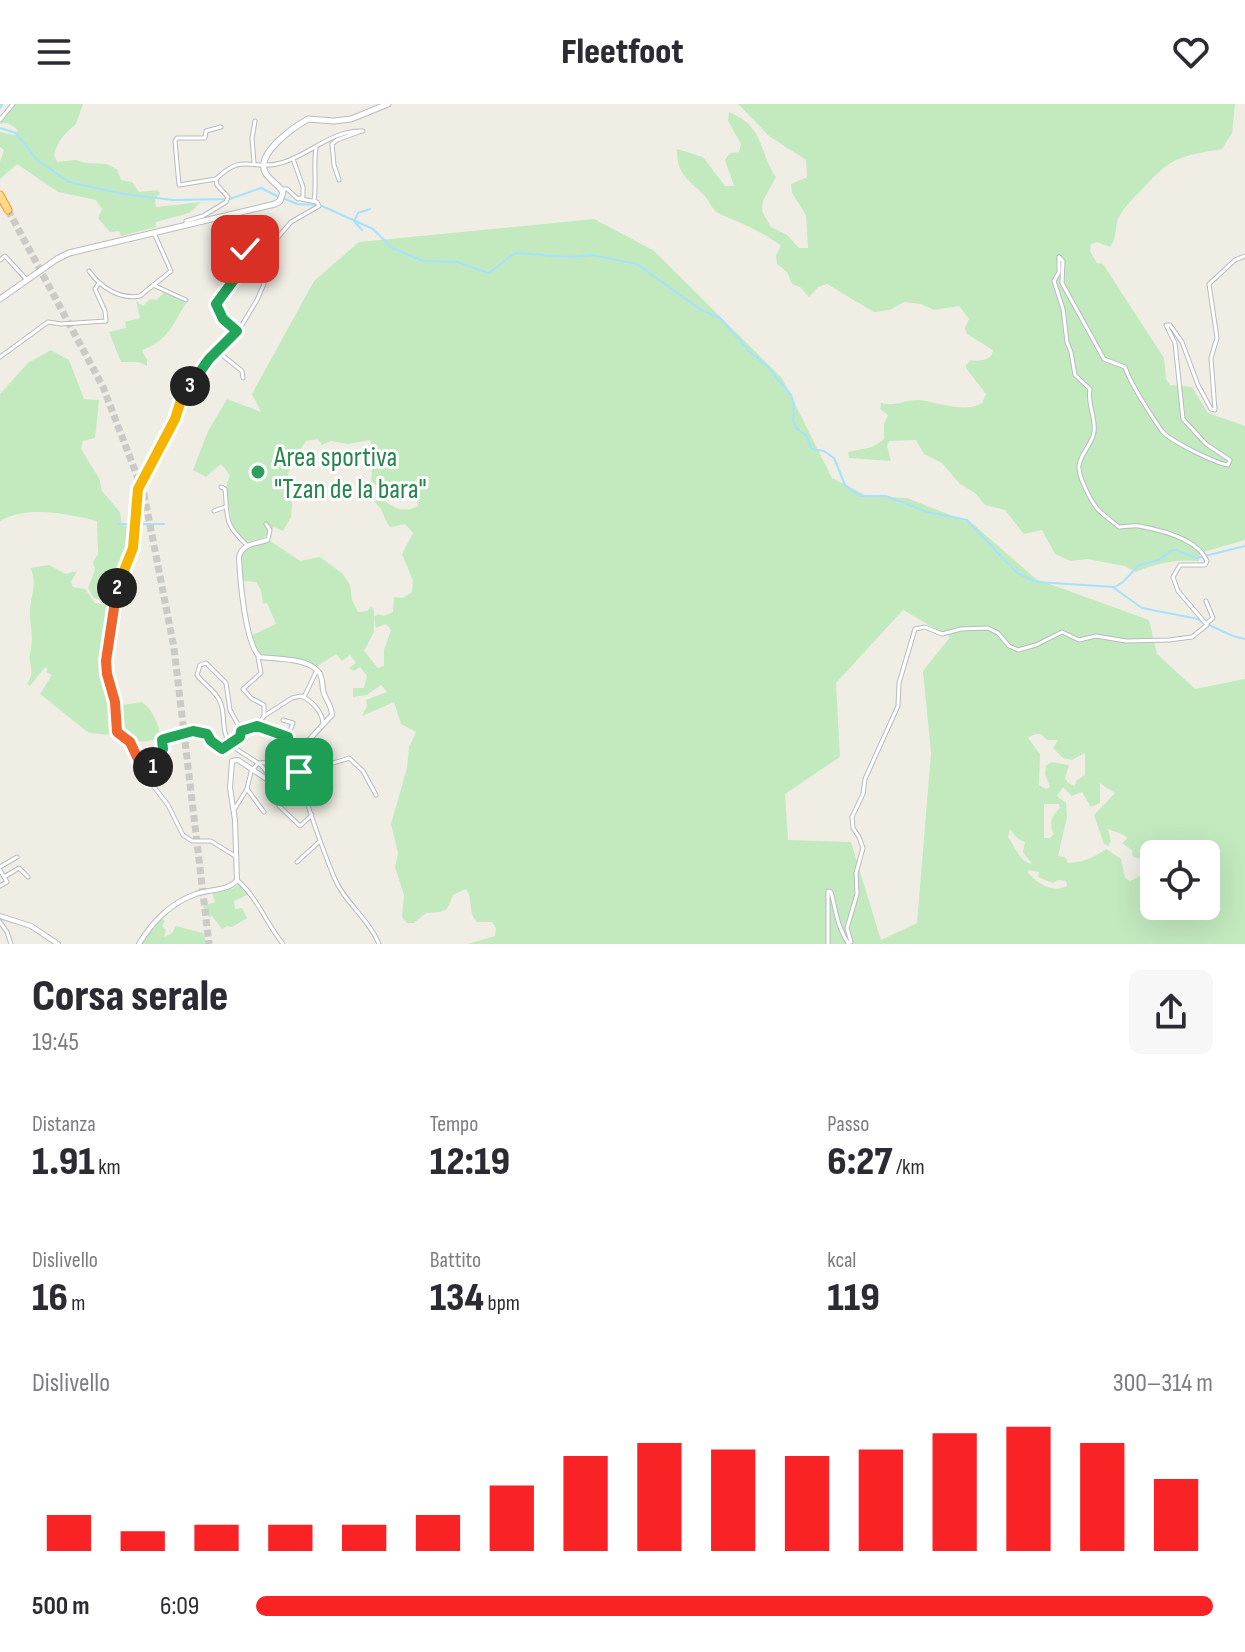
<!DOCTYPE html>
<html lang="it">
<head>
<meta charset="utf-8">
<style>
	body { margin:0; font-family:"Sofia Sans Condensed",sans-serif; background:#f7f7f7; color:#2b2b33; height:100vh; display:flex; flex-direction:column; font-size:30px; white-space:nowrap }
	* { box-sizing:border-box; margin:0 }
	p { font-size:26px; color:#7c7c81 }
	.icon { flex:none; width:44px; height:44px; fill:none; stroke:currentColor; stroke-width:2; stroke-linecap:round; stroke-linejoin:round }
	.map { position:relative; height:840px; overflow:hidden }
	.side { display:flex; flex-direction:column; background:#fff; flex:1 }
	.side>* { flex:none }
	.fabs { position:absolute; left:1140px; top:736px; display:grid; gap:16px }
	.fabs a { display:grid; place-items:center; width:80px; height:80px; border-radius:12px; background:#fff; box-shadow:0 8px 32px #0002; font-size:40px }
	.pin { position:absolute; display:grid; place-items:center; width:68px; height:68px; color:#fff; margin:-34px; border-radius:16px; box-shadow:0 4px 12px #0006 }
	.km { position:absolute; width:40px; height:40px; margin:-20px; border-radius:50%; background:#222; color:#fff; font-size:22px; line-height:40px; text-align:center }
	.round { display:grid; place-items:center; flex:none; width:84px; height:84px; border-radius:12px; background:#f7f7f7 }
	.overview { display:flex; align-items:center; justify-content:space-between; height:136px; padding:0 32px }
	h1 { font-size:44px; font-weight:800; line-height:60px }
	.metrics { display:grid; grid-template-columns:repeat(3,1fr); gap:12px; height:136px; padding:8px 32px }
	.metrics div { display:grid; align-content:center }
	.metrics b { font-size:40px; font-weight:800 }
	.metrics small { font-size:22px; font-weight:400 }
	.metrics p { font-size:22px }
	.chart { height:224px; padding:16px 32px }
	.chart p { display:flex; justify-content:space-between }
	.chart svg { width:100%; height:144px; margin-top:8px; stroke:#f92225; stroke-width:6 }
	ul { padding:0 32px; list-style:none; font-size:26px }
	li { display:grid; grid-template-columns:128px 96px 1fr; align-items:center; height:60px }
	li i { height:20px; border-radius:10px; background:#f92225 }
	header { display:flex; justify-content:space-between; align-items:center; height:104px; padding:0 32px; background:#fff; font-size:36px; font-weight:800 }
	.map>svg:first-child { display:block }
	.green { fill:#c3eabf; fill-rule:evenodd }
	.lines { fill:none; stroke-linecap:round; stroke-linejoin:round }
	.stream { stroke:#a6e1ff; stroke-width:2 }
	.river { stroke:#a6e1ff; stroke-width:5 }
	.motorway-tunnel { stroke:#cbcac6; stroke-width:7; stroke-dasharray:7 3.5; stroke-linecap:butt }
	.minor-casing { stroke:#b7bbc0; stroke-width:5 }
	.tertiary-casing { stroke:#b7bbc0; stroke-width:6 }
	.secondary-casing { stroke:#b6bbc0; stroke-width:7 }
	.motorway-casing { stroke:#f59100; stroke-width:9 }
	.minor { stroke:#fff; stroke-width:3 }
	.tertiary { stroke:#fff; stroke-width:4 }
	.secondary { stroke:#fff; stroke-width:5 }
	.motorway { stroke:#ffd78d; stroke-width:7 }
	.split-1-casing { stroke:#fff; stroke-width:16 }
	.split-2-casing { stroke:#fff; stroke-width:16 }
	.split-3-casing { stroke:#fff; stroke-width:16 }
	.split-4-casing { stroke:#fff; stroke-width:16 }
	.split-1 { stroke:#22a559; stroke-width:10 }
	.split-2 { stroke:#f0652b; stroke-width:10 }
	.split-3 { stroke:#f5b400; stroke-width:10 }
	.split-4 { stroke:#22a559; stroke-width:10 }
	.leisure-dot { fill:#2e9e5b; stroke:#fff; stroke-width:3 }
	.labels { text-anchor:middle; stroke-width:6; stroke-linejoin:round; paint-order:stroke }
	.leisure-label { font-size:28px; fill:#27864d; stroke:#fff; text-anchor:start }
</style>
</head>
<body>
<header><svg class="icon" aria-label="menu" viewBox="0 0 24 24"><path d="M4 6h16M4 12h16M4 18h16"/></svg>Fleetfoot<svg class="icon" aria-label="heart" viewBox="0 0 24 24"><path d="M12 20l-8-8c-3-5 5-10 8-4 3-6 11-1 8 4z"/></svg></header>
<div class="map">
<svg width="1245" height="840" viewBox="0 0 1245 840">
	<rect width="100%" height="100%" fill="#f0ede5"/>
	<g class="green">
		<path d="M 14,0 L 83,0 L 76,20 C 65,29 58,36 54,51 L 57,58 L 76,56 L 86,59 L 106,60 L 117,65 L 121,76 L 132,78 L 139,88 L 157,86 L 160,89 L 155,95 L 156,103 L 201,98 L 189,109 L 156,118 L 156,123 L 121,132 L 119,127 L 110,128 L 98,114 L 102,105 L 96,96 L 58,88 L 17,60 L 0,75 L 0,58 L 4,46 L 0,43 L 0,28 L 15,31 L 18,26 L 8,19 L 0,20 Z"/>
		<path d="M 738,0 L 1235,0 L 1232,29 L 1222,45 C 1185,52 1174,51 1148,79 C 1138,90 1127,99 1119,113 C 1114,123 1118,133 1110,143 L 1097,138 L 1091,140 L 1090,147 L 1097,159 L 1103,160 L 1160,248 L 1164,254 L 1166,275 L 1170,281 L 1192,283 L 1208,309 L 1245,322 L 1245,436 L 1200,449 L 1199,457 C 1175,455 1158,459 1136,468 L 1125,462 L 1087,455 L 1071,457 L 1055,450 L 1042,426 L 1024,430 L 1005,406 L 985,401 L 976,390 L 959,379 L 942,359 L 924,350 L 916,336 L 889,337 L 887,342 L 891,357 L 849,354 L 848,348 L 872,343 L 884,335 L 884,320 L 888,311 L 880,305 L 881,299 C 897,303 905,295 919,296 C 938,298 965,310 982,299 L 986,290 L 966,264 L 966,261 L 971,256 C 980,258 992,256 993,246 L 967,230 L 965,224 L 969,215 L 959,202 L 934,206 L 921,200 L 904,198 L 890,206 L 874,208 L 827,180 L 818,183 L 809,193 L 800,183 L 792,180 L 787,168 L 777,160 L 776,151 L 781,142 C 763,128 741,119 720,110 C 711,106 710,97 704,91 C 689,77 676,69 677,45 L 703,53 L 725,82 L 734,82 L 725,56 L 730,49 L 739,48 L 741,40 L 728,17 L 729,8 C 766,23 758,48 776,73 L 763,97 L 762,107 L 771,123 L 787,131 L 799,144 L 808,144 L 806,111 L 792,89 L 791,80 L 807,73 L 806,56 L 769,32 Z"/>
		<path d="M 594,115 L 653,146 L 782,274 L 832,374 L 867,392 L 907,394 L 973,420 L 1036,475 L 1149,516 L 1157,550 L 1195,585 L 1245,575 L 1245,840 L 467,840 L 495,832 L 496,824 L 492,818 L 477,818 C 467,808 474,796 466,785 L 453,791 L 447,805 L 440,808 L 426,809 L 414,819 L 407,819 L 402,813 L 404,791 L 395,763 L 398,749 L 391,720 L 407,664 L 409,643 L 416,628 L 401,620 L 394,598 L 362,612 L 367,602 L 366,596 L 387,588 L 381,581 L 367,591 L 353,593 L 353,584 L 364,584 L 367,572 L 360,563 L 354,567 L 349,564 L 356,559 L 350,551 L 342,557 L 336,550 L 316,563 L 300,557 L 258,550 L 250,532 L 276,520 L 267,499 L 263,500 L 261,486 L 256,478 L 243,477 L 240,454 L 244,445 L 269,436 L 300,457 L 320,453 L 343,470 L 350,481 L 352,496 L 358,508 L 367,507 L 371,503 L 374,506 L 374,528 L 364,547 L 378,564 L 384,562 L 384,546 L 391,526 L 386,520 L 376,524 L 374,513 L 378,510 L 384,512 L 393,508 L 394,493 L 403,494 L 412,488 L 413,477 L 402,450 L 413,429 L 405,420 L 391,423 L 388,421 L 381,405 L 374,397 L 383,396 C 394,405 405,409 418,402 L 417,394 L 409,387 L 399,395 L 389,386 L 388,381 L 379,383 L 371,378 L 373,357 L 366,355 L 364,348 L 371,340 L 370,336 L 348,340 L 331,337 L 322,341 L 318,335 L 306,337 L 292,358 L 288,370 L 292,400 L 291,413 L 283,427 L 274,423 L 263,434 L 246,438 L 233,427 L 226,383 L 230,371 L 221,360 L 206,373 L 193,366 L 208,327 L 227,295 L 261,308 L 252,290 L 314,177 L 359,138 ZM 903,506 L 950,533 L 923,567 L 931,649 L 917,819 L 881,836 L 851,738 L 788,736 L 785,690 L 840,653 L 836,579 ZM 1035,630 L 1041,630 L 1047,636 L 1058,636 L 1053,644 L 1063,654 L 1072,656 L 1085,649 L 1085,671 L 1076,677 L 1075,682 L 1068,679 L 1065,674 L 1069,661 L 1051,658 L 1046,662 L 1045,670 L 1050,683 L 1046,685 L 1039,681 L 1040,650 L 1028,634 ZM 1100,679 L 1115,689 L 1094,711 L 1104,740 L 1108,742 L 1111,737 L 1108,725 L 1126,732 L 1127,735 L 1122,739 L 1132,746 L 1133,753 L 1140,755 L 1144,770 L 1130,777 L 1125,774 L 1121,755 L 1106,745 C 1094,754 1083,758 1068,759 L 1065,753 L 1058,752 L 1067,713 L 1066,699 L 1057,692 L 1063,683 L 1072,692 L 1082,688 L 1091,703 L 1100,699 ZM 1044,700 L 1059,700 L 1060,704 C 1052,711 1048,720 1054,730 L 1050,734 L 1044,734 ZM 1010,725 L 1018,735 L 1025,738 L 1023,748 L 1032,760 C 1020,759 1015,742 1008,733 ZM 1154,750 L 1206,750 L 1206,802 L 1154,802 ZM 1030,766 L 1039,768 L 1038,773 L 1053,779 L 1058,776 L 1066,777 L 1067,782 C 1053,790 1037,779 1027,768 Z"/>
		<path d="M 165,188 L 186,199 C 174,219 166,239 142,246 L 147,256 L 147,262 L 138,258 L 121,258 L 109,228 L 126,224 L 125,218 L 140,214 L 136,197 L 143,202 L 150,195 L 156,196 Z"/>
		<path d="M 51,246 L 69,256 L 84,295 L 99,296 L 95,334 L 83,337 L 81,345 L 99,374 L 102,387 L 120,408 L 122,421 L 133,423 L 129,451 L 112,499 L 94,494 L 88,484 L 95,466 L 93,458 L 98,450 L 97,417 C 68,410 28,401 0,417 L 0,290 L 28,259 Z"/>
		<path d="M 49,461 L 66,470 L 77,467 L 71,478 L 73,483 L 85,485 L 95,499 L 112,502 L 105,562 L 113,597 L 115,629 L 113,631 L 89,629 L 40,590 L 52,571 L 46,568 L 48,565 L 45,563 L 30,582 L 27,580 C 36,567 28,561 30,550 C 34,531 31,530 30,512 C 29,496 39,478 30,464 Z"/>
		<path d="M 142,598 C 152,605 159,620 160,632 C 146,641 129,639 117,627 L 116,602 Z"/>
		<path d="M 240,780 L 249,790 L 234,797 L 235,805 L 242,804 L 247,814 L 232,823 L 227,822 L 222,825 L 212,812 L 209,813 L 203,802 L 215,798 L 212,787 L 232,785 Z"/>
		<path d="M 161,815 L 165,817 L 162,822 L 166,826 L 164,833 L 172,829 L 176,822 L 203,829 L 207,840 L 141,840 Z"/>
	</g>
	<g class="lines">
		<g class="stream">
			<path d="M 0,24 L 16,29 L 37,56 L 69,78 L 123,90 L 173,96 L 230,95 L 261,84 L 279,93"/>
			<path d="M 283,94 L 297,100 L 317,101"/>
			<path d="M 322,102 L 373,125 L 392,144 L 423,157 L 457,158 L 489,169 L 515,149 L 570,153 L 592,151 L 637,160 L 701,206 L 720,214 L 750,248 L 767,262 L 791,291 L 794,300 L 793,317 L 797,325 L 806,331 L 812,345 L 824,347 L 834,354 L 845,381 L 860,392 L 886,392 L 927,408 L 967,416 L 1017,469 L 1037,478 L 1115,483 L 1123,478 L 1139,461 L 1159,456 L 1170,447 L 1176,446 L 1197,454 L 1245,442"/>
			<path d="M 362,126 L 354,117 L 358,109 L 370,105"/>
			<path d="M 119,420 L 164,420"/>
			<path d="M 1114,484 L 1142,504 L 1198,515 L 1203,519"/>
			<path d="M 1209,521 L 1233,532 L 1245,535"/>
		</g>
		<path class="river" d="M 0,2 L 1,0"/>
		<path class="motorway-tunnel" d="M 8,106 L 103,283 L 144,390 L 174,544 L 209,840"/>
		<g class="minor-casing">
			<g id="minor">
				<path d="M 0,16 L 13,0"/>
				<path d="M 254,59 L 252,34 L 255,17"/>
				<path d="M 216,75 L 179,81 L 175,37 L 177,34 L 205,34 L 206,27 L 221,23"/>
				<path d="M 339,76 L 334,61 L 332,40 L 337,36 L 359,28"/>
				<path d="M 282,85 L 287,85 L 298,95 L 303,93 L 303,83 L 293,55"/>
				<path d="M 314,97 C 317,78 313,62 316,44"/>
				<path d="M 186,120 L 186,117 L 203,112 L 226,98 L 228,93 L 217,81 L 216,75 C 245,47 251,68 281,59 C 310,51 331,26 363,27"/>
				<path d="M 237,152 L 227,145 L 223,138 L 232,127 L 250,120"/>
				<path d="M 261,153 L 253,153 L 236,173 L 229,167 L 237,152 L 249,143 L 248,136 L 251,132 L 258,130 L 269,140"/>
				<path d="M 1059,153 L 1063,157 L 1062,179 L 1104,255 L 1125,263 C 1130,279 1152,313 1162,327 C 1170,337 1215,359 1228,361 L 1230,356 L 1206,340 L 1183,315 L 1175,239 L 1166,221 L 1170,221 L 1182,238 L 1198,281 L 1211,305 L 1215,306 L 1211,254 L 1217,234 L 1209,180 L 1235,156 L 1245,152"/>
				<path d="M 0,156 L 5,152 L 27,176"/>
				<path d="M 89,167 C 100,183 120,196 140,192 L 171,167 L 154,129"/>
				<path d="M 235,173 L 216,200 L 223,215 L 237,227"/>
				<path d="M 153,181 L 186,196"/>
				<path d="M 217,247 L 242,267 L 243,274"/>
				<path d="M 0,253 L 48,218 L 61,220 L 106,217 L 105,207 L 95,185 L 99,179"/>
				<path d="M 221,383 L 225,385 C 228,414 223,419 247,441"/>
				<path d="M 214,407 L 225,403"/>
				<path d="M 266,420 L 270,426 L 268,435"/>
				<path d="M 1206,497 L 1213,514 L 1207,519"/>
				<path d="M 304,593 L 317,566"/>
				<path d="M 264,612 L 292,594 L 301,592 C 311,596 322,607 323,619"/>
				<path d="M 283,616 L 293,619 L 288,632"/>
				<path d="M 258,623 L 288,633"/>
				<path d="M 241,626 L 230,606 L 226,579 L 206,559 L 200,561 L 197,571 C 204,581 217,587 221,600 C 226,615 220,630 233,642 C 244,653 268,659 269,676"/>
				<path d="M 305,639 C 314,666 325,662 349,654 L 363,667 L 376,691"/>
				<path d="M 295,643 C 298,653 298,663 300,673 C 309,708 321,741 334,773 C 344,798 369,815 379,840"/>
				<path d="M 148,676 L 163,645 L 162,636 L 193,627 L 207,630 L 211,637 L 222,645 L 240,633 L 241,627 L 257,622 L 264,612 L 264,601 L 251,594 L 243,585 L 261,569 L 258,553"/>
				<path d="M 280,684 L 279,702 L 300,722 L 312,711"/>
				<path d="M 247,685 L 264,708"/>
				<path d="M 234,706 L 247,685 L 251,668 L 258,659 L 283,658"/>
				<path d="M 235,752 L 211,737 L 192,737 L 183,731 L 168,701 L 144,670 L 130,638 L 117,628 L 115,598 L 106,557 L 115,493 L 133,444 L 138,385 L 175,315 L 182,293 L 209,255 L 240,224 L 257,196 L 264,180 L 259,163 L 261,153 L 291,118 L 319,102 L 317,98 L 301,95"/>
				<path d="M 297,758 L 319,738"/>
				<path d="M 0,763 L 17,753"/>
				<path d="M 0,766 L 7,778 L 0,782"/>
				<path d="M 4,773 L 19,764 L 28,773"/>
				<path d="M 237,776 C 258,794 266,819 283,840"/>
				<path d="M 0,818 L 7,828 L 11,840"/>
				<path d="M 828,840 L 828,787 L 831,788 C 836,806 837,823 848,839 L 851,838 L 847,824 L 857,790 L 856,769 L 863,744 L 859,733 L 853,724 L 852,713 L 863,690 L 865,675 L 898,602 L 899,579 L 915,525 L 925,523 L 942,530 L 961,525 L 988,524 L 998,529 L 1009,542 L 1018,546 L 1036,541 L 1062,528 L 1079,536 L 1096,532 L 1126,537 L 1169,536 L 1192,533 L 1207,521 L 1178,487 L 1173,473 L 1180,461 L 1205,461 L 1207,457 C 1198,435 1161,426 1139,422 C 1133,421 1126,423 1119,423 C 1113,418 1099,408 1096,403 C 1090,395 1078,372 1079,362 C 1080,350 1092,341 1094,328 C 1096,313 1087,300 1090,285 L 1075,271 L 1071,248 L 1067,238 L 1063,205 L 1054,177 L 1059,168 L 1059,153"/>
			</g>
		</g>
		<g class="tertiary-casing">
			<g id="tertiary">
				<path d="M 0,812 L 31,822 L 58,840"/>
				<path d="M 139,840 C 152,818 172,798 196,790 C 209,785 229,787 237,776 L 235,716 L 230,684 L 232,657 L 238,656 L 280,684 L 284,683 L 288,678 L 284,663 L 285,639 L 288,637 L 295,643 L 307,638 L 332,611 C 332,601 325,596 323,586 C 322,580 323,572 318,567 C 306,554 277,555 260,553 C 245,540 240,475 239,453 C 242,439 256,440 267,436"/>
			</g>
		</g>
		<g class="secondary-casing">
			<path id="secondary" d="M 0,195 L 57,155 L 69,149 L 275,100 L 280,97 L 283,88 C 278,80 269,76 265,68 C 256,49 294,23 308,15 L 334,17 L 351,15 L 388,0"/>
		</g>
		<g class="motorway-casing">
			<path id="motorway" d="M 0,91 L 8,106"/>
		</g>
		<use href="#minor" class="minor"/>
		<use href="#tertiary" class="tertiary"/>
		<use href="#secondary" class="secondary"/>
		<use href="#motorway" class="motorway"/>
	</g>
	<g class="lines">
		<g class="split-1-casing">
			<path id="split-1" d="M 153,663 L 163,645 L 162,636 L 164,635 L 193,627 L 207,630 L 211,637 L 222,645 L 240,633 L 241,627 L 257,622 L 288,633 L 288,637 L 297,646 L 299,668"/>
		</g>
		<g class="split-2-casing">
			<path id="split-2" d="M 117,484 L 106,557 L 107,570 L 115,598 L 117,628 L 130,638 L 148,676 L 153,663"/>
		</g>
		<g class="split-3-casing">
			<path id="split-3" d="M 117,484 L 133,444 L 138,385 L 175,315 L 182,293 L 190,282"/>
		</g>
		<g class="split-4-casing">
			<path id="split-4" d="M 190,282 L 209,255 L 237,227 L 223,215 L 216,200 L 236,173 L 232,171 L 229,164 L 245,145"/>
		</g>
		<use href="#split-1" class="split-1"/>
		<use href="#split-2" class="split-2"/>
		<use href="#split-3" class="split-3"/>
		<use href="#split-4" class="split-4"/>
	</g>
	<circle class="leisure-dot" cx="258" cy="368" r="8"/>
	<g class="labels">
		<g class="leisure-label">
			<text x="274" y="362">Area sportiva<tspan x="274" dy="32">"Tzan de la bara"</tspan></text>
		</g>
	</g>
</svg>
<div class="fabs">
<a><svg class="icon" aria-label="locate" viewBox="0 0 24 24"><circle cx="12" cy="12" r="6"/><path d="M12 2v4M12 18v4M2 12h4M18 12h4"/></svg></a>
</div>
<div class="pin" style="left:299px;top:668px;background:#1e9e55"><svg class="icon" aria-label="arrive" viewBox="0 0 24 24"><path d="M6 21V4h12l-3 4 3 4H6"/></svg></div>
<div class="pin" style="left:245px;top:145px;background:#d93025"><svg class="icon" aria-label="check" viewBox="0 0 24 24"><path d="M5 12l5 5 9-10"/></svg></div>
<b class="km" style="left:153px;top:663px">1</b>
<b class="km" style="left:117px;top:484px">2</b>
<b class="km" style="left:190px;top:282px">3</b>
</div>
<section class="side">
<div class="overview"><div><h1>Corsa serale</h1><p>19:45</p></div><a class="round"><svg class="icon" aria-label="share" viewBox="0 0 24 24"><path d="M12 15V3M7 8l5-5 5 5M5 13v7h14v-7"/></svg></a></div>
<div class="metrics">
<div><p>Distanza</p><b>1.91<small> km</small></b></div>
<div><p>Tempo</p><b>12:19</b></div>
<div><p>Passo</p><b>6:27<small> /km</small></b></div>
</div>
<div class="metrics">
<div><p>Dislivello</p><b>16<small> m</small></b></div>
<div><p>Battito</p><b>134<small> bpm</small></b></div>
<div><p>kcal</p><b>119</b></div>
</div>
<div class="chart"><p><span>Dislivello</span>300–314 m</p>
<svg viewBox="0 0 160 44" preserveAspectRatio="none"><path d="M5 44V33M15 44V38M25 44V36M35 44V36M45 44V36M55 44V33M65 44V24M75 44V15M85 44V11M95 44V13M105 44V15M115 44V13M125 44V8M135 44V6M145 44V11M155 44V22"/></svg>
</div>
<ul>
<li><b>500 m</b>6:09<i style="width:100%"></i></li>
</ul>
</section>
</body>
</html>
